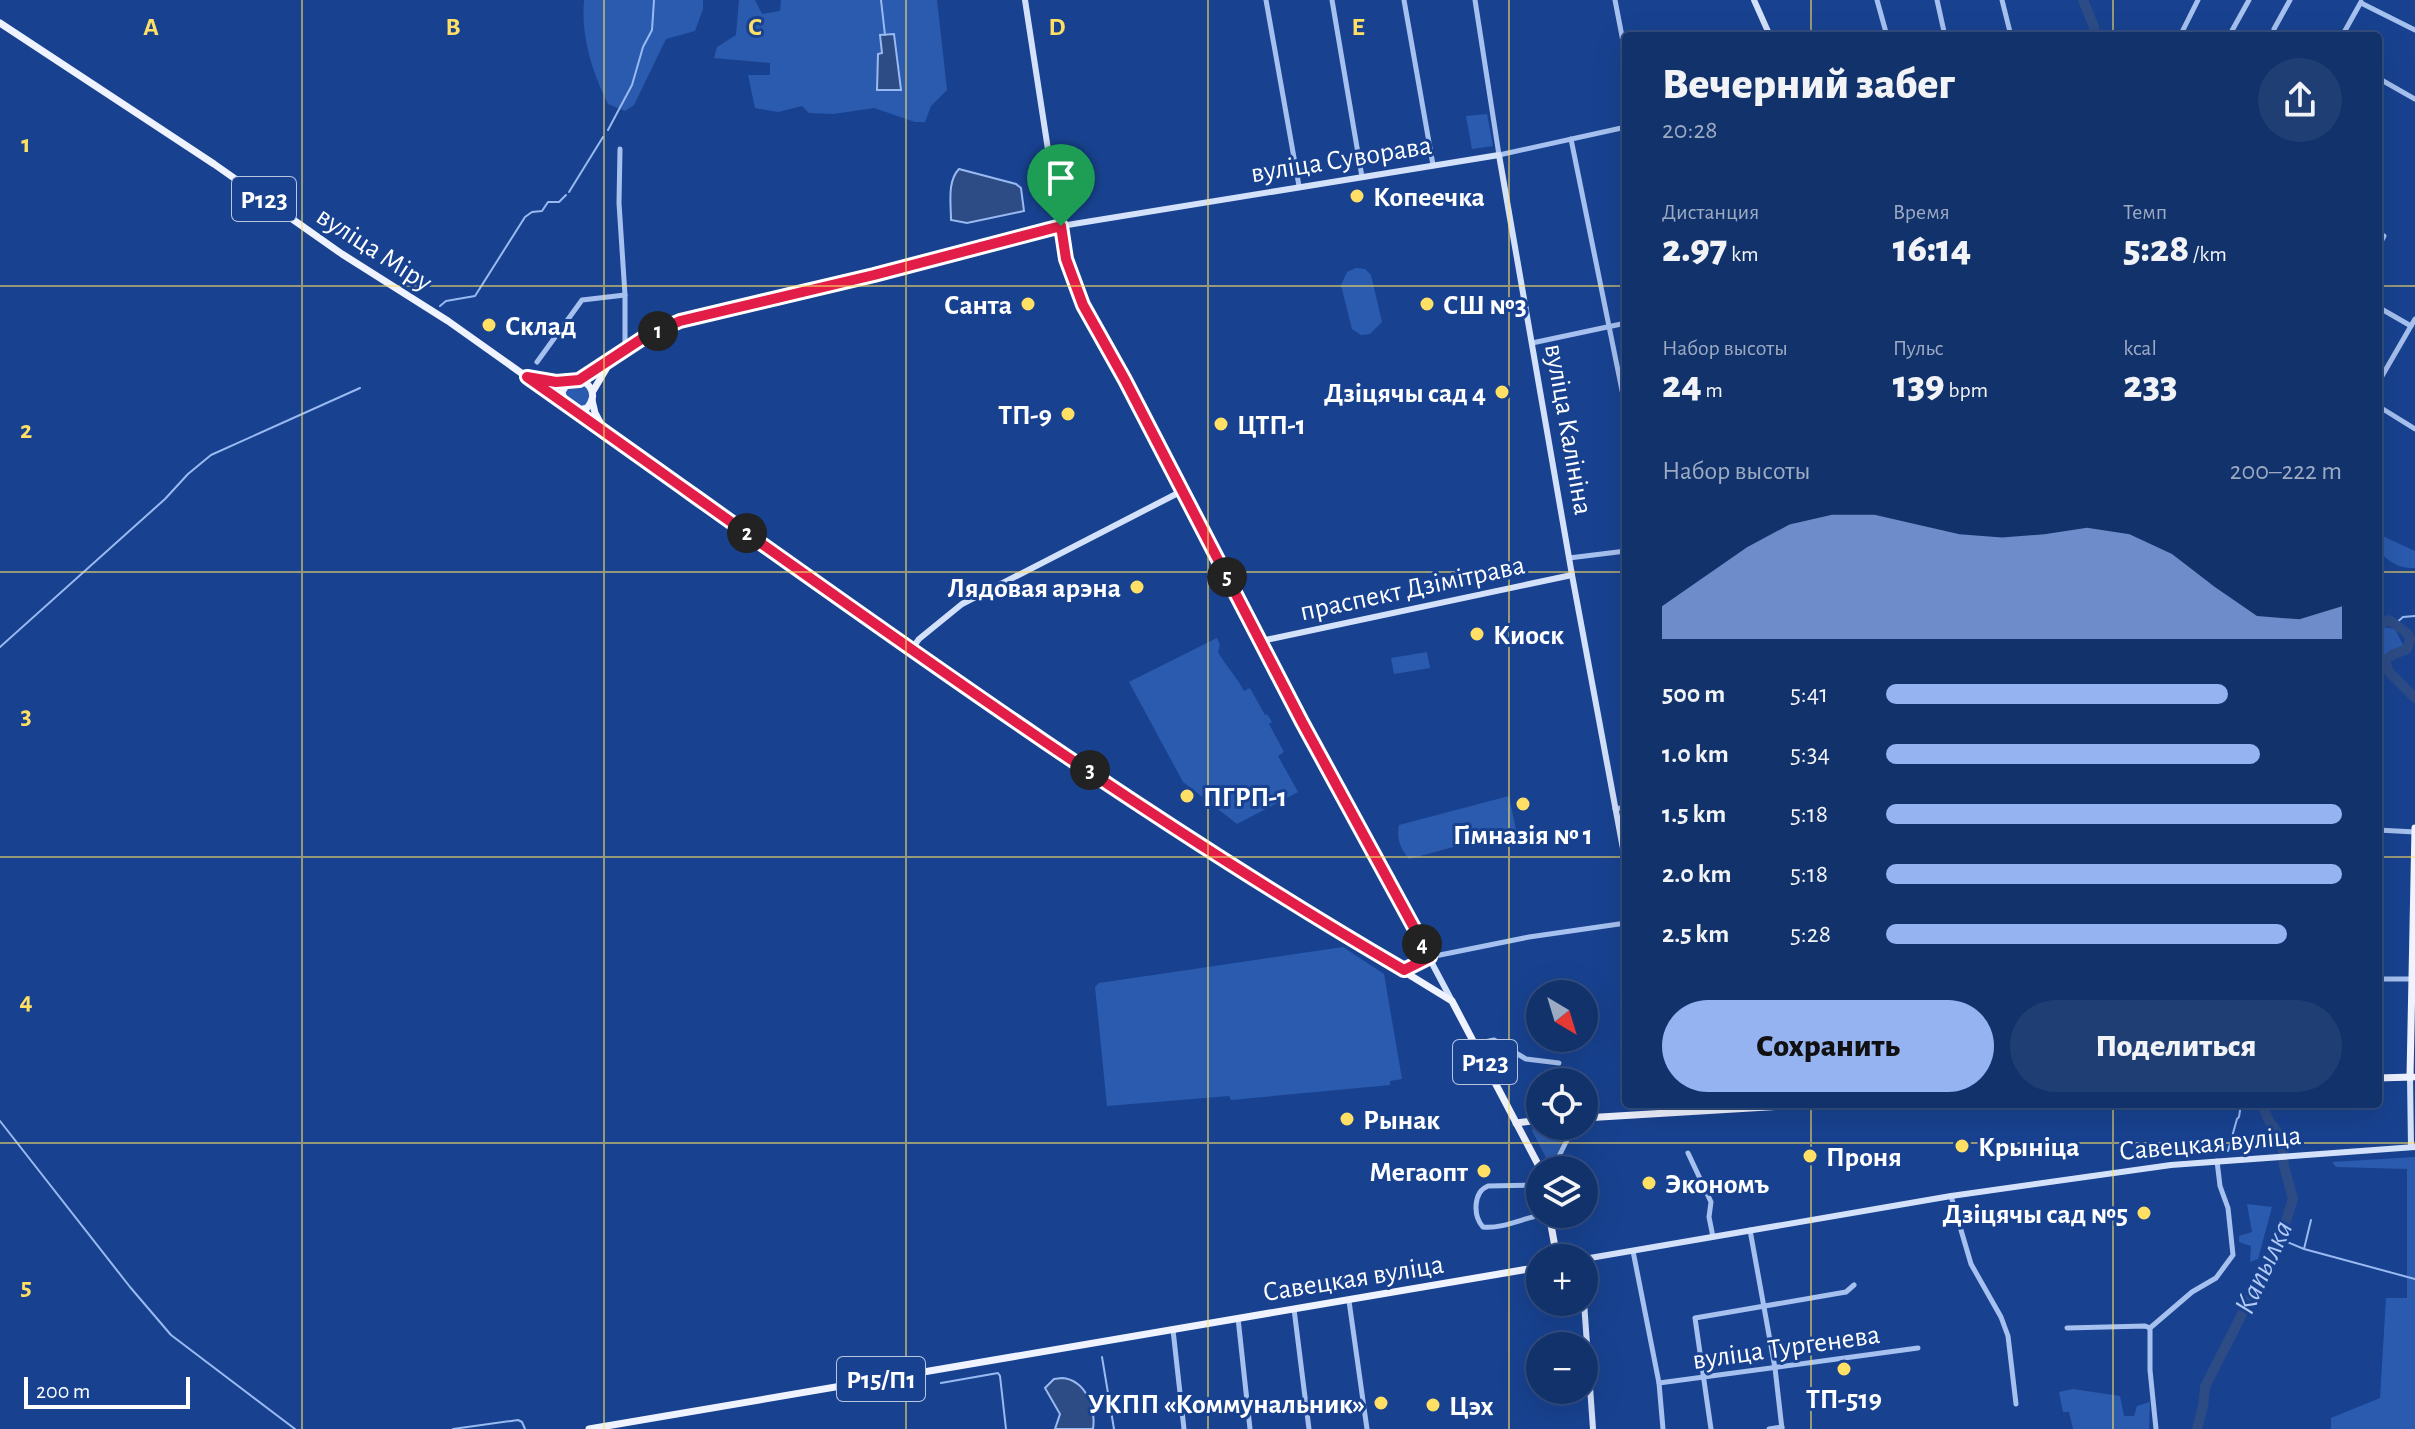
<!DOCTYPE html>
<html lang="ru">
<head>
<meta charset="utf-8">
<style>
	body { margin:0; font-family:"Alegreya Sans",sans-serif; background:#1f3e74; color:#f1f3f6; height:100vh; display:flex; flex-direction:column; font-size:30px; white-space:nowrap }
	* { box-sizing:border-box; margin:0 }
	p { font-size:26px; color:#9caac2 }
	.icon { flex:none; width:44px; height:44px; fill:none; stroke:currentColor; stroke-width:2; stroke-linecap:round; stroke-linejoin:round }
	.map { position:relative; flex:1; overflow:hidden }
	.drawer { position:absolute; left:1622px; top:32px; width:760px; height:1076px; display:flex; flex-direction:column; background:#12326c; border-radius:8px; box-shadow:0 8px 32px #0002,0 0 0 2px #314d7f }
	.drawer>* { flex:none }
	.needle { width:52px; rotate:142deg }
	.controls { position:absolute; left:1526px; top:980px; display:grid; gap:16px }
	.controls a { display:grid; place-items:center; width:72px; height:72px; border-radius:50%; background:#12326c; box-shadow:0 8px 32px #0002,0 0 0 2px #314d7f; font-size:40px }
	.scale { position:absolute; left:24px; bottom:20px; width:166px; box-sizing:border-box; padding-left:8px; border:4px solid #fff; border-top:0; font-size:22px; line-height:28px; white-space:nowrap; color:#fff; -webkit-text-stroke:6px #184290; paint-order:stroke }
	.pin { position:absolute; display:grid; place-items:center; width:68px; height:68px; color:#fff; margin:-82px -34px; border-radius:50% 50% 50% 0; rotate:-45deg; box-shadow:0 0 8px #0007 }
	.pin .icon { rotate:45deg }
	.km { position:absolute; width:40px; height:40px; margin:-20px; border-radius:50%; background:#222; color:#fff; font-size:22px; line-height:40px; text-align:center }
	.round { display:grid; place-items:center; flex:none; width:84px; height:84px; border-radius:42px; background:#1f3e74 }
	.head { display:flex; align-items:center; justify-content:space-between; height:136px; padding:0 40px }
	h1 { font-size:44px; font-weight:800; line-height:60px }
	.stats { display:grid; grid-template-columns:repeat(3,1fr); gap:12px; height:136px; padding:8px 40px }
	.stats div { display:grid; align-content:center }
	.stats b { font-size:40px; font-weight:800 }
	.stats small { font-size:22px; font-weight:400 }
	.stats p { font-size:22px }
	.chart { height:224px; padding:16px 40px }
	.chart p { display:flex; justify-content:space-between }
	.chart svg { width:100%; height:144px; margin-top:8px; fill:#95b2f1; opacity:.7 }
	.action { display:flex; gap:16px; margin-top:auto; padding:16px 40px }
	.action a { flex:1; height:92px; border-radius:48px; background:#95b2f1; color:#111; font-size:32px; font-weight:800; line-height:92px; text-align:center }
	.action a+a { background:#1f3e74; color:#f1f3f6 }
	ul { padding:0 40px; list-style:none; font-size:26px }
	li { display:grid; grid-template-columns:128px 96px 1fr; align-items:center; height:60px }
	li i { height:20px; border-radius:10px; background:#95b2f1 }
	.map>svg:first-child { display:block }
	.green { fill:#2b5bae }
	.water { fill:#2d4c86; stroke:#99baf1; stroke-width:2 }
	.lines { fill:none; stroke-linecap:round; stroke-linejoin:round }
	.stream { stroke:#99baf1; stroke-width:2 }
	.river { stroke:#2d4c86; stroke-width:10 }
	.street { stroke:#a6c1ef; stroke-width:5 }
	.secondary { stroke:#d4e1fb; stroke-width:6 }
	.primary { stroke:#eef3ff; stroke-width:7 }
	.route-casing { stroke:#fff; stroke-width:16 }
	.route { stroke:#e11d48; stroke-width:10 }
	.grid { fill:none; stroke:#ffe064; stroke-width:2; stroke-opacity:0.55 }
	.poi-dot { fill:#ffe064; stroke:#184290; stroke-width:3 }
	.labels { text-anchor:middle; stroke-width:6; stroke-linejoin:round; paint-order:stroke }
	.shield { fill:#184290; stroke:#bac6de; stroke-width:2 }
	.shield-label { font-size:26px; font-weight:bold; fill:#fff }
	.street-label { font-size:28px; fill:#fff; stroke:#184290 }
	.poi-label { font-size:28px; font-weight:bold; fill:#fff; stroke:#184290; text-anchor:start }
	.water-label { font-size:30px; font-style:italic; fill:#b2cbf6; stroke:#184290 }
	.grid-label { font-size:26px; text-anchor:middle; font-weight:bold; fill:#ffe064; stroke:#184290; stroke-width:6; stroke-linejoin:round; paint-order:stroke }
</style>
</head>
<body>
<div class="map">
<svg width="2415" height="1429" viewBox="0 0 2415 1429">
	<rect width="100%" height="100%" fill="#184290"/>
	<g class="green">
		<path d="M 584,0 L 703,0 L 703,9 L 695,31 L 666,39 L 634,105 L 625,111 L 608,104 C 592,71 581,37 584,0 Z"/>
		<path d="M 739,0 L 755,0 L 762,14 L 780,11 L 781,0 L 937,0 L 947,90 L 931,106 L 925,122 L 915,122 L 874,108 L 833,114 L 809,113 L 802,106 L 778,112 L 755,108 L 748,75 L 770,75 L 770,63 L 714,58 L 717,47 L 736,35 Z"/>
		<path d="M 1487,114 L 1493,146 L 1472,149 L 1466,116 Z"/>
		<path d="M 1356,268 L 1365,269 L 1371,275 L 1382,322 L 1370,334 L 1361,335 L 1352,329 L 1341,285 L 1347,272 Z"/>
		<circle cx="578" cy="395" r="12"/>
		<path d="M 2378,534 L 2415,551 L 2415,568 C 2399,569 2390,562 2378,551 Z"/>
		<path d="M 2382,627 L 2395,629 L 2403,645 L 2383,658 L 2382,667 L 2378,656 L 2382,653 Z"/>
		<path d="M 1217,638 L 1220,645 L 1218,652 C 1226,666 1236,676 1244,691 L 1250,688 L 1265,715 L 1267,714 L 1272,722 L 1269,724 L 1284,752 L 1278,756 L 1298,792 L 1237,824 L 1183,782 L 1129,682 Z"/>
		<path d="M 1427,652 L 1430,668 L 1394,674 L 1391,658 Z"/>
		<path d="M 1509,796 L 1516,830 L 1409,859 C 1401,850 1396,838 1399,825 Z"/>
		<path d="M 1343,947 L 1384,974 L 1402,1079 L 1390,1081 L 1390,1085 L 1231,1100 L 1229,1096 L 1107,1106 L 1095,987 L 1099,983 Z"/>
		<path d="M 1557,1126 L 1566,1126 L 1569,1130 L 1552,1164 L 1549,1163 L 1532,1131 L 1533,1128 Z"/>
		<path d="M 2415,1157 L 2415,1429 L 2331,1429 L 2331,1418 L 2380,1398 L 2386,1298 L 2407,1298 L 2407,1169 L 2336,1167 L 2332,1162 Z"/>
		<path d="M 2247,1204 L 2272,1207 L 2258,1259 L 2250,1262 L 2251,1246 L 2239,1242 L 2239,1236 L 2252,1232 Z"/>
		<path d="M 2073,1389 L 2120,1396 L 2124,1416 L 2134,1416 L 2137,1406 L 2150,1402 L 2149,1429 L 2073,1429 L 2069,1412 L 2063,1412 L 2059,1392 Z"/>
	</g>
	<g class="water">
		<path d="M 894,34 L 901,90 L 877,90 L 878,54 L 882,53 L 880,35 Z"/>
		<path d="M 959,169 L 1016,184 L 1021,188 L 1024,211 L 967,223 L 951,220 C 951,204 947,181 959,169 Z"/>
		<path d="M 1062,1378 C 1086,1380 1096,1408 1093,1429 L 1055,1429 L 1060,1414 L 1045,1388 L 1054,1379 Z"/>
	</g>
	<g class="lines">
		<g class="stream">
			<path d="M 881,0 L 885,35"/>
			<path d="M 608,130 L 632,85 L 643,47 L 652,30 L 654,0"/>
			<path d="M 569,192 L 603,137"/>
			<path d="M 440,306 L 446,301 L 475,296 L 525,217 L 532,212 L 542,211 L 548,202 L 559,202 L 566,195"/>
			<path d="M 2395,624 L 2403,617 L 2415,616"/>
			<path d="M 0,647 L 165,499 L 188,474 L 211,455 L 360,388"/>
			<path d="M 0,1121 L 130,1287 L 171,1335 L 295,1429"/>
			<path d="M 2228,1151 L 2237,1119 L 2239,1117 L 2241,1104"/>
			<path d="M 2280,1239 L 2304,1249 L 2415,1279"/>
			<path d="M 2304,1249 L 2311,1220"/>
			<path d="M 1102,1357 L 1114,1429"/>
			<path d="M 941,1383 L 998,1373 L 1000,1376 L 1006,1429"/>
			<path d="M 453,1429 L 518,1420 L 522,1422 L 525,1429"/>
		</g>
		<g class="river">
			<path d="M 2083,0 L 2094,27 L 2094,36"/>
			<path d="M 2378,625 L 2389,620 L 2407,633 L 2410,639 L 2407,649 L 2392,655 L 2385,661 L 2389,672 L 2415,698"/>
			<path d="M 2197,1429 L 2203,1407 L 2205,1387 L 2280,1239 L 2293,1199 L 2284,1166 L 2282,1139 L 2269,1121 L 2262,1104"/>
		</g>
		<g class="street">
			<path d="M 1266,0 L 1299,186"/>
			<path d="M 1332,0 L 1362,177"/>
			<path d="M 1404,0 L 1433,165"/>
			<path d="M 1475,0 L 1499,155 L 1626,127"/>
			<path d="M 1615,0 L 1626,57"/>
			<path d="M 1877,0 L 1887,36"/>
			<path d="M 1937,0 L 1945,36"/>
			<path d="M 2002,0 L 2011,36"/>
			<path d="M 2361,3 L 2415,30"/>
			<path d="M 2274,29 L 2290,0"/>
			<path d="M 2180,36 L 2198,0"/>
			<path d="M 2229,36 L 2249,0"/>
			<path d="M 2342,36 L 2361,2"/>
			<path d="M 2378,78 L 2415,99"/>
			<path d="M 1571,139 L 1626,410"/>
			<path d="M 620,149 L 619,203 L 625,295 L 625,349"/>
			<path d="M 2378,233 L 2384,236 L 2378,247"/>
			<path d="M 2378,307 L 2411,326"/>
			<path d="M 1532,343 L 1626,323"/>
			<path d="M 537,362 L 582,300 L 625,295"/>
			<path d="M 2378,383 L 2415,319"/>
			<path d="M 2378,406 L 2415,429"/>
			<path d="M 1569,558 L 1626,551"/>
			<path d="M 2378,675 L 2381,692 L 2378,717"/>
			<path d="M 1615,809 L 1626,807"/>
			<path d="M 2378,830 L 2415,832"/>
			<path d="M 1430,957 L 1529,937 L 1626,923"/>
			<path d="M 2378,979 L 2414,979"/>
			<path d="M 1475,1044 L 1494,1040 L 1526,1059 L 1559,1063"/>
			<path d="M 1688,1153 L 1711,1202 L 1709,1217 L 1713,1237"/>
			<path d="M 1552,1170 L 1574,1126"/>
			<path d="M 1540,1185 L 1488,1186 C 1473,1192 1473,1216 1483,1227 C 1504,1229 1525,1217 1546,1214"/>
			<path d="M 1951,1196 L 1971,1264 L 2001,1317 L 2008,1336 L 2016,1404"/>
			<path d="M 1750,1230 L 1775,1368 L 1782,1429"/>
			<path d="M 1633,1251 L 1659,1383 L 1663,1429"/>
			<path d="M 1349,1301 L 1367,1429"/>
			<path d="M 1294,1309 L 1309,1429"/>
			<path d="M 1238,1318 L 1250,1429"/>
			<path d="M 2067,1328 L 2145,1326 L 2150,1328"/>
			<path d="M 1173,1330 L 1184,1429"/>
			<path d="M 1659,1383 L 1918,1348"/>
			<path d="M 1711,1429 L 1695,1318 L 1846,1292 L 1854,1285"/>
			<path d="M 1769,1429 L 1782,1427"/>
			<path d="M 2156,1429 L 2150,1370 L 2150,1328 L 2192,1292 L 2216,1278 L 2233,1255 L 2228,1208 L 2220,1186 L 2217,1161"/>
		</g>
		<g class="secondary">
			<path d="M 1025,0 L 1063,247 L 1083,305 L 1452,1001"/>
			<path d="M 1754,0 L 1770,36"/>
			<path d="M 1061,226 L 1499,155 L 1572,575 L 1626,865"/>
			<path d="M 1261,641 L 1572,575"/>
			<path d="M 911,650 L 919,639 L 962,604 L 1182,491"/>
			<path d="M 2410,1077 L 2411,1147"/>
			<path d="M 1584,1259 L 1951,1196 L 2171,1165 L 2415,1147"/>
			<path d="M 1584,1302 L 1593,1429"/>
		</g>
		<g class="primary">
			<path d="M 0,23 L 214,164 L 342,254 L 448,321 L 911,650 L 1235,868 L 1452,1001 L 1541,1170"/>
			<path d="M 533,379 L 568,382"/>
			<path d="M 579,380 L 646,336 L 680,321 L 874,275 L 1061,226"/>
			<path d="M 593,391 L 609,364"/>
			<path d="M 592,400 L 595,413 L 603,428"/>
			<path d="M 565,403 L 562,392 L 567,384 L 579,380 C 593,384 597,397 587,408 L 576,411"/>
			<path d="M 1404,970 L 1430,957"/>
			<path d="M 2410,1077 L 2415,828"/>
			<path d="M 2378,1078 L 2413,1077"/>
			<path d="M 1584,1118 L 1816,1104"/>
			<path d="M 1516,1123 L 1540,1120"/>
			<path d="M 1549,1214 L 1557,1258"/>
			<path d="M 589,1429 L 1540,1267"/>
		</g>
	</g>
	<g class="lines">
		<g class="route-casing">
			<path id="route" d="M 1061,226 L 1066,259 L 1083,305 L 1125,380 L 1302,722 L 1430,957 L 1404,970 C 1099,792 815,580 527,377 L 556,382 L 579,380 L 646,336 L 680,321 L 874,275 Z"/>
		</g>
		<use href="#route" class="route"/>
	</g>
	<path class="grid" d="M 302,0 L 302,1429M 604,0 L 604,1429M 906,0 L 906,1429M 1208,0 L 1208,1429M 1509,0 L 1509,1429M 1811,0 L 1811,36M 2113,0 L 2113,36M 0,286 L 1626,286M 2378,286 L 2415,286M 0,572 L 1626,572M 2378,572 L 2415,572M 0,857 L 1626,857M 2378,857 L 2415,857M 1811,1104 L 1811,1429M 2113,1104 L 2113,1429M 0,1143 L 2415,1143"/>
	<g class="poi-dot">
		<circle cx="1357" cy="196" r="8"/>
		<circle cx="1028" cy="304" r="8"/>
		<circle cx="1427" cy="304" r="8"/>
		<circle cx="489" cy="325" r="8"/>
		<circle cx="1502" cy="392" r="8"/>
		<circle cx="1068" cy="414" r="8"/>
		<circle cx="1221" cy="424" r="8"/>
		<circle cx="1137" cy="587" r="8"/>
		<circle cx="1477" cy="634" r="8"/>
		<circle cx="1187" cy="796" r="8"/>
		<circle cx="1523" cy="804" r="8"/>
		<circle cx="1347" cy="1119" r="8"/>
		<circle cx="1962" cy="1146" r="8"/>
		<circle cx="1810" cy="1156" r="8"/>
		<circle cx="1484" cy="1171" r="8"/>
		<circle cx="1649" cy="1183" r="8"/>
		<circle cx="2144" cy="1213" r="8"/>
		<circle cx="1844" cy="1369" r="8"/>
		<circle cx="1381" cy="1403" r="8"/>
		<circle cx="1433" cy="1405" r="8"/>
	</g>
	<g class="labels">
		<g class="shield">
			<rect x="232" y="177" width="64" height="44" rx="6"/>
			<rect x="1453" y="1040" width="64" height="44" rx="6"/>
			<rect x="837" y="1357" width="88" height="44" rx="6"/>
		</g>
		<g class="shield-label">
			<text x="264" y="208">Р123</text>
			<text x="1485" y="1071">Р123</text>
			<text x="881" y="1388">Р15/П1</text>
		</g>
		<g class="street-label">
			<text transform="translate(1341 158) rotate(-9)" y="10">вуліца Суворава</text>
			<text transform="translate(375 248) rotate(33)" y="10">вуліца Міру</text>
			<text transform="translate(1570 429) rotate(80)" y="10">вуліца Калініна</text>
			<text transform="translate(1412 587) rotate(-12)" y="10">праспект Дзімітрава</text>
			<text transform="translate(2210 1142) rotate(-5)" y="10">Савецкая вуліца</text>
			<text transform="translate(1353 1277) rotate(-9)" y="10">Савецкая вуліца</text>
			<text transform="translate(1786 1346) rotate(-8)" y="10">вуліца Тургенева</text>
		</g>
		<g class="poi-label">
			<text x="1373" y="206">Копеечка</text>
			<text x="1012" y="314" text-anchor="end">Санта</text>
			<text x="1443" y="314">СШ №3</text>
			<text x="505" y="335">Склад</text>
			<text x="1486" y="402" text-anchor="end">Дзіцячы сад 4</text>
			<text x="1052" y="424" text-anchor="end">ТП-9</text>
			<text x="1237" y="434">ЦТП-1</text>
			<text x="1121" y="597" text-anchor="end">Лядовая арэна</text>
			<text x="1493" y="644">Киоск</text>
			<text x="1203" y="806">ПГРП-1</text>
			<text x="1523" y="844" text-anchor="middle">Гімназія № 1</text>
			<text x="1363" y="1129">Рынак</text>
			<text x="1978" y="1156">Крыніца</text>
			<text x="1826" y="1166">Проня</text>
			<text x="1468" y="1181" text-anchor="end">Мегаопт</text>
			<text x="1665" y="1193">Экономъ</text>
			<text x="2128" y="1223" text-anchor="end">Дзіцячы сад №5</text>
			<text x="1844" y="1408" text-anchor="middle">ТП-519</text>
			<text x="1365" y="1413" text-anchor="end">УКПП «Коммунальник»</text>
			<text x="1449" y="1415">Цэх</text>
		</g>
		<g class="water-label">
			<text transform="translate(2263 1267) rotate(-65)" y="10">Капылка</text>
		</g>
	</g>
	<g class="grid-label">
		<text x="151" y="35">A</text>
		<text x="453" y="35">B</text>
		<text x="755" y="35">C</text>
		<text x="1057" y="35">D</text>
		<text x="1358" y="35">E</text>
		<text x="26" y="152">1</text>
		<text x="26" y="438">2</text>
		<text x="26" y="724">3</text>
		<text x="26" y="1009">4</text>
		<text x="26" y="1295">5</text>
	</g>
</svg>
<div class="controls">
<a><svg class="needle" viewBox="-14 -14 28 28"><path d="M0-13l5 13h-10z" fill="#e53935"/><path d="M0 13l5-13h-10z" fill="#9caac2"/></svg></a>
<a><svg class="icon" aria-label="locate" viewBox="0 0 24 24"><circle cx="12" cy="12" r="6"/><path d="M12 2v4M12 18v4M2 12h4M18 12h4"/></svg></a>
<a><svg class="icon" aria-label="layers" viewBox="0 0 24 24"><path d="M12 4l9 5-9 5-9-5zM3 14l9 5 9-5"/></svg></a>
<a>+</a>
<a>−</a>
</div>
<div class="scale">200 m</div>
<div class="pin" style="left:1061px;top:226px;background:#1e9e55"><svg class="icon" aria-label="arrive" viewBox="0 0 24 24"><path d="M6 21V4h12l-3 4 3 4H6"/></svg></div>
<b class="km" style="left:658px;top:331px">1</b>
<b class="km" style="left:747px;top:533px">2</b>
<b class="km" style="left:1090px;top:770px">3</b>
<b class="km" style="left:1422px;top:944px">4</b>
<b class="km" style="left:1227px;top:577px">5</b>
<section class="drawer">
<div class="head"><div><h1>Вечерний забег</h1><p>20:28</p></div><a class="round"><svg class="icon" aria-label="share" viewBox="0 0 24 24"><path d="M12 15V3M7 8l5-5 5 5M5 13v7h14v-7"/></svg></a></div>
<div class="stats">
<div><p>Дистанция</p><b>2.97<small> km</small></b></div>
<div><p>Время</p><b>16:14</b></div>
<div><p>Темп</p><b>5:28<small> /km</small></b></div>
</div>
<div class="stats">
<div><p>Набор высоты</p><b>24<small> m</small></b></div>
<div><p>Пульс</p><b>139<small> bpm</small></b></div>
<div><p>kcal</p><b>233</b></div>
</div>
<div class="chart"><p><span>Набор высоты</span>200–222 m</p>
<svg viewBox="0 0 160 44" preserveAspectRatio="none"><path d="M0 44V34L10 25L20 16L30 9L40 6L50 6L60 9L70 12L80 13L90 12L100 10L110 12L120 18L130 28L140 37L150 38L160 34V44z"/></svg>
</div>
<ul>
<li><b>500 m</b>5:41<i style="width:75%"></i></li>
<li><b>1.0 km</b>5:34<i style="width:82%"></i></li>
<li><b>1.5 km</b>5:18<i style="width:100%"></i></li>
<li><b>2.0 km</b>5:18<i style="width:100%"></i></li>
<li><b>2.5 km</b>5:28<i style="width:88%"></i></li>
</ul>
<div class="action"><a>Сохранить</a><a>Поделиться</a></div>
</section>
</div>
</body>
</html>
